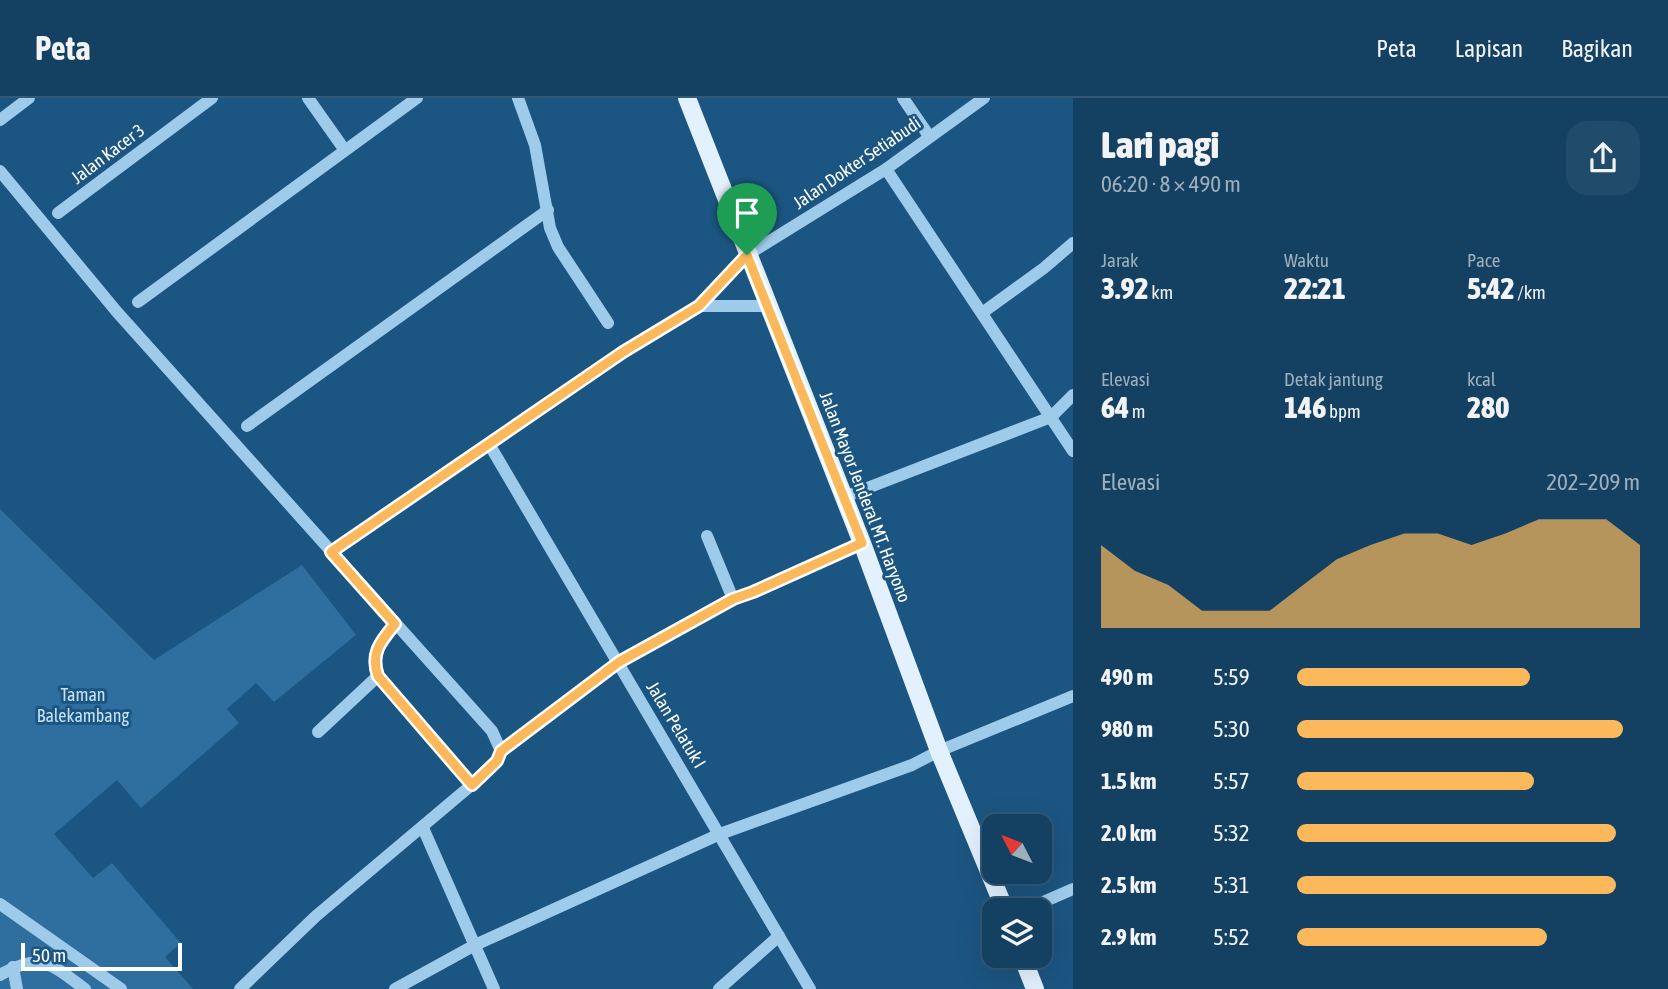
<!DOCTYPE html>
<html lang="id">
<head>
<meta charset="utf-8">
<style>
	body { margin:0; font-family:"Asap Condensed",sans-serif; background:#214b6a; color:#f1f3f6; height:100vh; display:flex; flex-direction:column; font-size:26px; white-space:nowrap }
	* { box-sizing:border-box; margin:0 }
	p { font-size:23px; color:#9dafbd }
	.icon { flex:none; width:38px; height:38px; fill:none; stroke:currentColor; stroke-width:2; stroke-linecap:round; stroke-linejoin:round }
	.map { position:relative; flex:1; overflow:hidden }
	.drawer { display:flex; flex-direction:column; background:#144061; width:595px }
	.drawer>* { flex:none }
	.needle { width:46px; rotate:312deg }
	.tools { position:absolute; left:982px; top:716px; display:grid; gap:14px }
	.tools a { display:grid; place-items:center; width:70px; height:70px; border-radius:14px; background:#144061; box-shadow:0 7px 28px #0002,0 0 0 2px #335976; font-size:35px }
	.scale { position:absolute; left:21px; bottom:18px; width:161px; box-sizing:border-box; padding-left:7px; border:4px solid #fff; border-top:0; font-size:19px; line-height:24px; white-space:nowrap; color:#fff; -webkit-text-stroke:5px #1b5581; paint-order:stroke }
	.pin { position:absolute; display:grid; place-items:center; width:60px; height:60px; color:#fff; margin:-72px -30px; border-radius:50% 50% 50% 0; rotate:-45deg; box-shadow:0 0 7px #0007 }
	.pin .icon { rotate:45deg }
	.round { display:grid; place-items:center; flex:none; width:74px; height:74px; border-radius:21px; background:#214b6a }
	.overview { display:flex; align-items:center; justify-content:space-between; height:119px; padding:0 28px }
	h1 { font-size:38px; font-weight:800; line-height:52px }
	.metrics { display:grid; grid-template-columns:repeat(3,1fr); gap:10px; height:119px; padding:7px 28px }
	.metrics div { display:grid; align-content:center }
	.metrics b { font-size:30px; font-weight:800 }
	.metrics small { font-size:19px; font-weight:400 }
	.metrics p { font-size:19px }
	.chart { height:196px; padding:14px 28px }
	.chart p { display:flex; justify-content:space-between }
	.chart svg { width:100%; height:126px; margin-top:7px; fill:#fbb95c; opacity:.7 }
	ul { padding:0 28px; list-style:none; font-size:23px }
	li { display:grid; grid-template-columns:112px 84px 1fr; align-items:center; height:52px }
	li i { height:18px; border-radius:9px; background:#fbb95c }
	header { display:flex; align-items:center; gap:42px; box-sizing:border-box; height:98px; padding:0 35px; background:#144061; border-bottom:2px solid #335976 }
	header strong { font-size:33px }
	nav { display:flex; gap:38px; margin-inline-start:auto; font-size:24px }
	main { display:flex; flex:1; min-height:0 }
	.map>svg:first-child { display:block }
	.green { fill:#2e6fa0 }
	.lines { fill:none; stroke-linecap:round; stroke-linejoin:round }
	.minor { stroke:#9fcbea; stroke-width:12 }
	.major { stroke:#e3f1fe; stroke-width:18 }
	.route-casing { stroke:#fff; stroke-width:14 }
	.route { stroke:#fbb95c; stroke-width:9 }
	.labels { text-anchor:middle; stroke-width:6; stroke-linejoin:round; paint-order:stroke }
	.street-label { font-size:18px; fill:#fff; stroke:#1b5581 }
	.park-label { font-size:18px; fill:#c4e2f8; stroke:#1b5581 }
</style>
</head>
<body>
<header>
<strong>Peta</strong>
<nav><a>Peta</a><a>Lapisan</a><a>Bagikan</a></nav>
</header>
<main>
<div class="map">
<svg width="1073" height="891" viewBox="0 0 1073 891">
	<rect width="100%" height="100%" fill="#1b5581"/>
	<path class="green" d="M 0,411 L 154,562 L 302,467 L 356,537 L 274,604 L 256,585 L 227,611 L 239,625 L 141,710 L 117,682 L 54,736 L 93,780 L 112,765 L 181,845 L 165,859 L 193,891 L 0,891 Z"/>
	<g class="lines">
		<g class="minor">
			<path d="M 308,0 L 344,51"/>
			<path d="M 518,0 L 535,47 L 550,130 L 558,149 L 608,225"/>
			<path d="M 903,0 L 929,38"/>
			<path d="M 0,22 L 29,0"/>
			<path d="M 886,71 L 1073,353"/>
			<path d="M 0,73 L 117,214 L 492,633 L 501,653 L 497,663 L 481,679 L 316,818 L 240,891"/>
			<path d="M 58,115 L 212,0"/>
			<path d="M 138,204 L 417,0"/>
			<path d="M 699,208 L 768,208"/>
			<path d="M 982,215 L 1044,170 L 1073,145"/>
			<path d="M 247,328 L 548,112"/>
			<path d="M 489,346 L 810,891"/>
			<path d="M 844,399 L 1051,319 L 1073,297"/>
			<path d="M 707,438 L 733,501"/>
			<path d="M 331,454 L 623,254 L 699,208 L 747,157 L 886,71 L 984,0"/>
			<path d="M 395,526 C 381,543 370,555 378,578 L 472,687"/>
			<path d="M 318,634 L 378,578"/>
			<path d="M 501,653 L 619,564 L 733,501 L 753,494 L 862,445"/>
			<path d="M 423,730 L 494,891"/>
			<path d="M 0,806 L 121,891"/>
			<path d="M 1025,812 L 1073,791"/>
			<path d="M 13,869 L 17,891"/>
			<path d="M 0,877 C 41,853 51,866 85,891"/>
			<path d="M 395,891 L 475,847 L 720,736 L 912,667 L 939,653 L 1073,598"/>
			<path d="M 719,891 L 779,838"/>
		</g>
		<g class="major">
			<path d="M 687,0 L 862,445 L 939,653 L 1005,812"/>
			<path d="M 1022,858 L 1035,891"/>
		</g>
	</g>
	<g class="lines">
		<g class="route-casing">
			<path id="route" d="M 747,157 L 862,445 L 753,494 L 733,501 L 619,564 L 501,653 L 497,663 L 472,687 L 378,578 C 370,555 381,543 395,526 L 331,454 L 623,254 L 699,208 Z"/>
		</g>
		<use href="#route" class="route"/>
	</g>
	<g class="labels">
		<g class="street-label">
			<text transform="translate(108 56) rotate(-37)" y="6">Jalan Kacer 3</text>
			<text transform="translate(857 65) rotate(-34)" y="6">Jalan Dokter Setiabudi</text>
			<text transform="translate(865 399) rotate(69)" y="6">Jalan Mayor Jenderal MT. Haryono</text>
			<text transform="translate(676 627) rotate(59)" y="6">Jalan Pelatuk I</text>
		</g>
		<g class="park-label">
			<text x="83" y="603">Taman<tspan x="83" dy="21">Balekambang</tspan></text>
		</g>
	</g>
</svg>
<div class="tools">
<a><svg class="needle" viewBox="-14 -14 28 28"><path d="M0-13l5 13h-10z" fill="#e53935"/><path d="M0 13l5-13h-10z" fill="#9dafbd"/></svg></a>
<a><svg class="icon" aria-label="layers" viewBox="0 0 24 24"><path d="M12 4l9 5-9 5-9-5zM3 14l9 5 9-5"/></svg></a>
</div>
<div class="scale">50 m</div>
<div class="pin" style="left:747px;top:157px;background:#1e9e55"><svg class="icon" aria-label="arrive" viewBox="0 0 24 24"><path d="M6 21V4h12l-3 4 3 4H6"/></svg></div>
</div>
<section class="drawer">
<div class="overview"><div><h1>Lari pagi</h1><p>06:20 · 8 × 490 m</p></div><a class="round"><svg class="icon" aria-label="share" viewBox="0 0 24 24"><path d="M12 15V3M7 8l5-5 5 5M5 13v7h14v-7"/></svg></a></div>
<div class="metrics">
<div><p>Jarak</p><b>3.92<small> km</small></b></div>
<div><p>Waktu</p><b>22:21</b></div>
<div><p>Pace</p><b>5:42<small> /km</small></b></div>
</div>
<div class="metrics">
<div><p>Elevasi</p><b>64<small> m</small></b></div>
<div><p>Detak jantung</p><b>146<small> bpm</small></b></div>
<div><p>kcal</p><b>280</b></div>
</div>
<div class="chart"><p><span>Elevasi</span>202–209 m</p>
<svg viewBox="0 0 160 44" preserveAspectRatio="none"><path d="M0 44V15L10 24L20 29L30 38L40 38L50 38L60 29L70 20L80 15L90 11L100 11L110 15L120 11L130 6L140 6L150 6L160 15V44z"/></svg>
</div>
<ul>
<li><b>490 m</b>5:59<i style="width:68%"></i></li>
<li><b>980 m</b>5:30<i style="width:95%"></i></li>
<li><b>1.5 km</b>5:57<i style="width:69%"></i></li>
<li><b>2.0 km</b>5:32<i style="width:93%"></i></li>
<li><b>2.5 km</b>5:31<i style="width:93%"></i></li>
<li><b>2.9 km</b>5:52<i style="width:73%"></i></li>
</ul>
</section>
</main>
</body>
</html>
